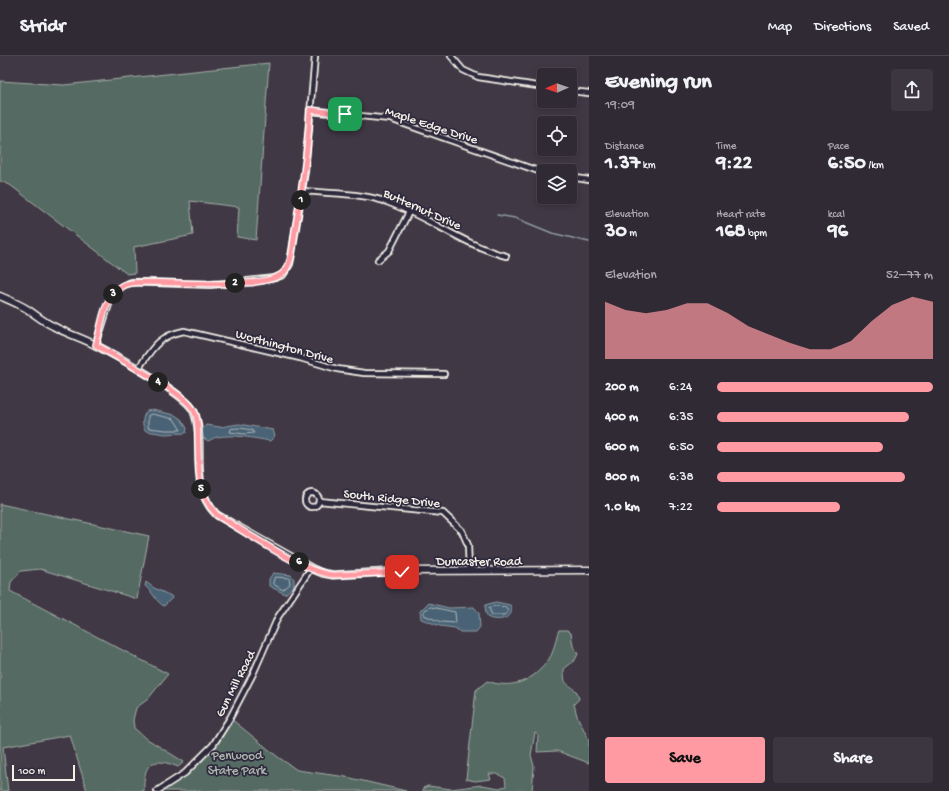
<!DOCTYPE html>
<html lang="en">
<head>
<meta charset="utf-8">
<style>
	body { margin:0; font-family:"Gochi Hand",sans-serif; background:#3c3640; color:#f1f3f6; height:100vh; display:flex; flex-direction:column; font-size:15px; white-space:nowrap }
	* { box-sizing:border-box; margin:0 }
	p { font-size:13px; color:#a8a7ac }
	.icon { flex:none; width:22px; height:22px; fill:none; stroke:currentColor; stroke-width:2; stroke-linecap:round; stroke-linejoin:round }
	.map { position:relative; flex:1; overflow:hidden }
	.details { display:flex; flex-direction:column; background:#302a34; width:360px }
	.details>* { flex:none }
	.needle { width:26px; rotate:268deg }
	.buttons { position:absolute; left:537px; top:12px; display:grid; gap:8px }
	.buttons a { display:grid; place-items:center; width:40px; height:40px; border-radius:4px; background:#302a34; box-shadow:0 2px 6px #0003,0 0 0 1px #4b464f; font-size:20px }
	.scale { position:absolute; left:12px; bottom:10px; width:63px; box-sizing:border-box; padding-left:4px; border:2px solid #f4f1e8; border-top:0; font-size:11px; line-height:14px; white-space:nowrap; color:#f4f1e8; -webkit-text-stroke:3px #2f2a3d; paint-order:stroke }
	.pin { position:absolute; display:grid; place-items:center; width:34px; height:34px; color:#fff; margin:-17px; border-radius:8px; box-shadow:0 2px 6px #0006 }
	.km { position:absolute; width:20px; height:20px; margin:-10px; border-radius:50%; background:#222; color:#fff; font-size:11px; line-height:20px; text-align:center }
	.round { display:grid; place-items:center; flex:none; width:42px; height:42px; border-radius:4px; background:#3c3640 }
	.headline { display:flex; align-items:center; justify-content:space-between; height:68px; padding:0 16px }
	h1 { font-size:22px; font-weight:700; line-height:30px }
	.figures { display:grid; grid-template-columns:repeat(3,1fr); gap:6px; height:68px; padding:4px 16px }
	.figures div { display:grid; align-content:center }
	.figures b { font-size:20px; font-weight:700 }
	.figures small { font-size:11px; font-weight:400 }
	.figures p { font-size:11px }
	.chart { height:112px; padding:8px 16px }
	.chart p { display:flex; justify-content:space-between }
	.chart svg { width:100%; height:72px; margin-top:4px; fill:#ff9aa2; opacity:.7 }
	.primary-button { display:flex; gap:8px; margin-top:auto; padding:8px 16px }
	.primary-button a { flex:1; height:46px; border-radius:4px; background:#ff9aa2; color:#111; font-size:16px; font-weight:700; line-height:46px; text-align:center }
	.primary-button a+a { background:#3c3640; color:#f1f3f6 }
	ul { padding:0 16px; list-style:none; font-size:13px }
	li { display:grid; grid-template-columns:64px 48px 1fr; align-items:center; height:30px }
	li i { height:10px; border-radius:5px; background:#ff9aa2 }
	header { display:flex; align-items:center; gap:24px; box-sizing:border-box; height:56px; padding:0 20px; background:#302a34; border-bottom:1px solid #4b464f }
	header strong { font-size:19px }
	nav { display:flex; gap:22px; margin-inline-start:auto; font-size:14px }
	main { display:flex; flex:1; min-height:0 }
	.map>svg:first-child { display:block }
	.green { fill:#546a64; stroke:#a4aea6 }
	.water { fill:#4a6275; stroke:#8e9ba3 }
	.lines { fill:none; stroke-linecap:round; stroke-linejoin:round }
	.shore { stroke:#b0b8ba; stroke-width:1 }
	.stream { stroke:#8e9ba3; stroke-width:1.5 }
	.street-casing { stroke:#f4f1e8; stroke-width:8 }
	.secondary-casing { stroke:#f4f1e8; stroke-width:9 }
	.street { stroke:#2f2a3d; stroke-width:4.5 }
	.secondary { stroke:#2f2a3d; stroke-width:6 }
	.route-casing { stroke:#fff; stroke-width:8 }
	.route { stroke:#ff9aa2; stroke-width:5 }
	.labels { text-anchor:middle; stroke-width:3.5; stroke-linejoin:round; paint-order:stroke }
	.street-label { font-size:13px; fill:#f4f1e8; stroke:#2f2a3d }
	.park-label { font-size:13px; fill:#acb4ad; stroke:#2f2a3d }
</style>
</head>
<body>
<header>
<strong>Stridr</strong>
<nav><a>Map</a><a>Directions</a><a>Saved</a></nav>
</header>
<main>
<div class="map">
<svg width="589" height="735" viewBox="0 0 589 735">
	<rect width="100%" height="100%" fill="#403845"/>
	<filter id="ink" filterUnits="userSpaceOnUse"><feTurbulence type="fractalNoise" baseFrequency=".025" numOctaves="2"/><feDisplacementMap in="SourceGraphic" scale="8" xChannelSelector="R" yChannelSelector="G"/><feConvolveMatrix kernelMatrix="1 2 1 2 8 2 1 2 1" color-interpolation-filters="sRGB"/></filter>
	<g filter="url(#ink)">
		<g class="green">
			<path d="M 269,7 L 256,184 L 237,181 L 239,151 L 190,145 L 193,179 L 134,191 L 135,217 L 127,218 L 10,129 L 0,125 L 0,25 L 64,29 Z"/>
			<path d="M 0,448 L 149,480 L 137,543 L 40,513 L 21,515 L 11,526 L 10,535 L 168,618 L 148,643 L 136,652 L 133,664 L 134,672 L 144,681 L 184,706 L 178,711 C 152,700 143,707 144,735 L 87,735 L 70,679 L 3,691 L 8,735 L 0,735 Z"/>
			<path d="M 559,574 L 567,574 L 571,577 L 573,590 L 578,598 L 575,604 L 564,613 C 564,632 567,625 577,636 L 579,643 L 574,648 L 577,660 L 589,684 L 589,707 L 557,695 L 537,696 L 538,679 L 535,677 L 531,699 L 534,710 L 532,735 L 423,735 L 423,732 L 428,730 L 451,733 L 482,729 L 499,732 L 506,730 L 505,722 L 497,718 L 489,718 L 491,723 L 475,725 L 466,723 L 476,634 L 487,625 C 512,634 534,625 549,603 C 555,594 555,583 559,574 Z"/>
			<path d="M 230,662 L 278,701 L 297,714 L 346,721 L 406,735 L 157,735 L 200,703 Z"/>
		</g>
		<g class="water">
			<path d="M 152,354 L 175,359 L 181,363 L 187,372 L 186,377 L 165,378 L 146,375 C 141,370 142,360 147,355 Z"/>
			<path d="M 239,368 L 273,374 L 275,380 L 270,385 C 254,382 233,378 217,381 C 213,382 211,384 208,385 L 202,381 L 202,374 L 206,369 L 220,371 Z"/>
			<path d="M 273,517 L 291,519 L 294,523 L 294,530 L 285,538 L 269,530 L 269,523 Z"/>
			<path d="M 146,526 L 154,532 L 171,540 L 172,542 L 164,550 C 157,547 152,535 145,530 Z"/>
			<path d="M 496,546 L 510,549 C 517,562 499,566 489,562 L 486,558 L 485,549 Z"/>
			<path d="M 428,547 L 449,552 L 474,551 L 479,557 L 480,571 L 476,576 L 460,576 L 455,572 L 440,570 L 421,563 L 420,555 Z"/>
		</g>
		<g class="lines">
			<g class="shore">
				<path d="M 152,358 L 174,363 L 181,374 L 166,374 L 148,372 L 148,360 Z"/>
				<path d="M 240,372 L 252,374 L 254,377 L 244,378 L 230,376 L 231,373 Z"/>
				<path d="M 275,521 L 289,522 L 290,528 L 283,534 L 273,528 Z"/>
				<path d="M 496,550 L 506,551 L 508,556 L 504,559 L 492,559 L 489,552 Z"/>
				<path d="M 431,551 L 455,556 L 456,567 L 441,566 L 424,559 L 424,555 Z"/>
			</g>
			<path class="stream" d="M 497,159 L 515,162 L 552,177 L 589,186"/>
			<g class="street-casing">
				<g id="street">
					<path d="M 451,0 L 463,14 L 478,21 L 544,31"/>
					<path d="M 570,35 L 589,37"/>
					<path d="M 310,55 L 390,63 L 544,117"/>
					<path d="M 570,121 L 589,124"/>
					<path d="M 302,135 C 327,137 360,137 384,145 C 426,159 463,189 506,200"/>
					<path d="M 378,204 L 389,195 L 409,156"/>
					<path d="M 96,289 L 112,239 L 124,229 L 132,226 L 210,229 L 275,222 L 283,219 L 290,208 L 305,115 L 315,0"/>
					<path d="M 138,313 C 152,293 158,280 184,275 L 300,302 L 337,313 L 364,317 L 444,318"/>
					<circle cx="312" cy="444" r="7"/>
					<path d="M 319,445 L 443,457 L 462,475 L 468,489 L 469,515"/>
					<path d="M 157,735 L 185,717 L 213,689 L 230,662 L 253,618 L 278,561 L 311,512"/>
				</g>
			</g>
			<g class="secondary-casing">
				<path id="secondary" d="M 0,240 C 9,244 19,248 27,253 C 36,259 44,266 53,270 C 67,278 83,282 97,290 C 115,299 188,339 194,356 C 207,390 187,430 217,459 L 311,512 L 322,517 L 333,519 L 402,515 L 589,514"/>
			</g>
			<use href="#street" class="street"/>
			<use href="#secondary" class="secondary"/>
		</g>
	</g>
	<g class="lines" filter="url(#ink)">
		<g class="route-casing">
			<path id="route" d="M 345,58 L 310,54 C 308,95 302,135 295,175 C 293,188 293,204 285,215 C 269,237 159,223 131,227 C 125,228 119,231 115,236 C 103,248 101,273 96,289 C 116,301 183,336 193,353 C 198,361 198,372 198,382 C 199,410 196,438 217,459 C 246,476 301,515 333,519 L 402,516"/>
		</g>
		<use href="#route" class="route"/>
	</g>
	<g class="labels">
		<g class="street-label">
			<text transform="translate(432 68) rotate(18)" y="5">Maple Edge Drive</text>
			<text transform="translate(423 152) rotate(24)" y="5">Butternut Drive</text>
			<text transform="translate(285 289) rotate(15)" y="5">Worthington Drive</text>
			<text transform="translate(392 441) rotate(6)" y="5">South Ridge Drive</text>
			<text x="479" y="509">Duncaster Road</text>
			<text transform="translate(234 627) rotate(-63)" y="5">Gun Mill Road</text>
		</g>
		<g class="park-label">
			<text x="237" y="703">Penwood<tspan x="237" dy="15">State Park</tspan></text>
		</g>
	</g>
</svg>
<div class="buttons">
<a><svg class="needle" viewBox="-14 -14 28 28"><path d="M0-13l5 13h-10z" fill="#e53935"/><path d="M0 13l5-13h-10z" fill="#a8a7ac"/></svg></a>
<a><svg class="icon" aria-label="locate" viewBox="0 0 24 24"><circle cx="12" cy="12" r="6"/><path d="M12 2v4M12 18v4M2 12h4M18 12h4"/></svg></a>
<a><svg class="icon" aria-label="layers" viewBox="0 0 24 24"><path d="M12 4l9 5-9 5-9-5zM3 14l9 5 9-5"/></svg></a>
</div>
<div class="scale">100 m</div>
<div class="pin" style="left:345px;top:58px;background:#1e9e55"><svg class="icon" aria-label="arrive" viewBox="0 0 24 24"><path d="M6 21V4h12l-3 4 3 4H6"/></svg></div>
<div class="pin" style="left:402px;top:516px;background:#d93025"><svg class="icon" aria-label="check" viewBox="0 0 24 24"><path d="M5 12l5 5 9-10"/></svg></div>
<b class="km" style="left:301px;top:144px">1</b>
<b class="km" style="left:235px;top:227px">2</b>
<b class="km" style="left:113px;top:238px">3</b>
<b class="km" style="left:158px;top:326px">4</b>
<b class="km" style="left:201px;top:433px">5</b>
<b class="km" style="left:299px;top:506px">6</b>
</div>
<section class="details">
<div class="headline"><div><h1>Evening run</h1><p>19:09</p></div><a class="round"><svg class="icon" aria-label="share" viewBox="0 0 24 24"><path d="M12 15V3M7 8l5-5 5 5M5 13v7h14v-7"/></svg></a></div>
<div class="figures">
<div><p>Distance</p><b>1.37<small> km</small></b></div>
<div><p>Time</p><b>9:22</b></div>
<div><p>Pace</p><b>6:50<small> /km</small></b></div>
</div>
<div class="figures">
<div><p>Elevation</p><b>30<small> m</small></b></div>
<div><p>Heart rate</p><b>168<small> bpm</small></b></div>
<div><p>kcal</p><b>96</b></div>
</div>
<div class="chart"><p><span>Elevation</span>52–77 m</p>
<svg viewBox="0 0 160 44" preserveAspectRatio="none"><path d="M0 44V9L10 14L20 16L30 14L40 10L50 10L60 16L70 24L80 29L90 34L100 38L110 38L120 33L130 21L140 11L150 6L160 9V44z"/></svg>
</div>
<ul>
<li><b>200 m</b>6:24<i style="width:100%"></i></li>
<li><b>400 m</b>6:35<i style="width:89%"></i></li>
<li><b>600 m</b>6:50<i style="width:77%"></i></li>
<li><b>800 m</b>6:38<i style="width:87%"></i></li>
<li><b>1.0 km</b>7:22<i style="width:57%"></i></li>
</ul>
<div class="primary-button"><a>Save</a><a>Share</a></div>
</section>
</main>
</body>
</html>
